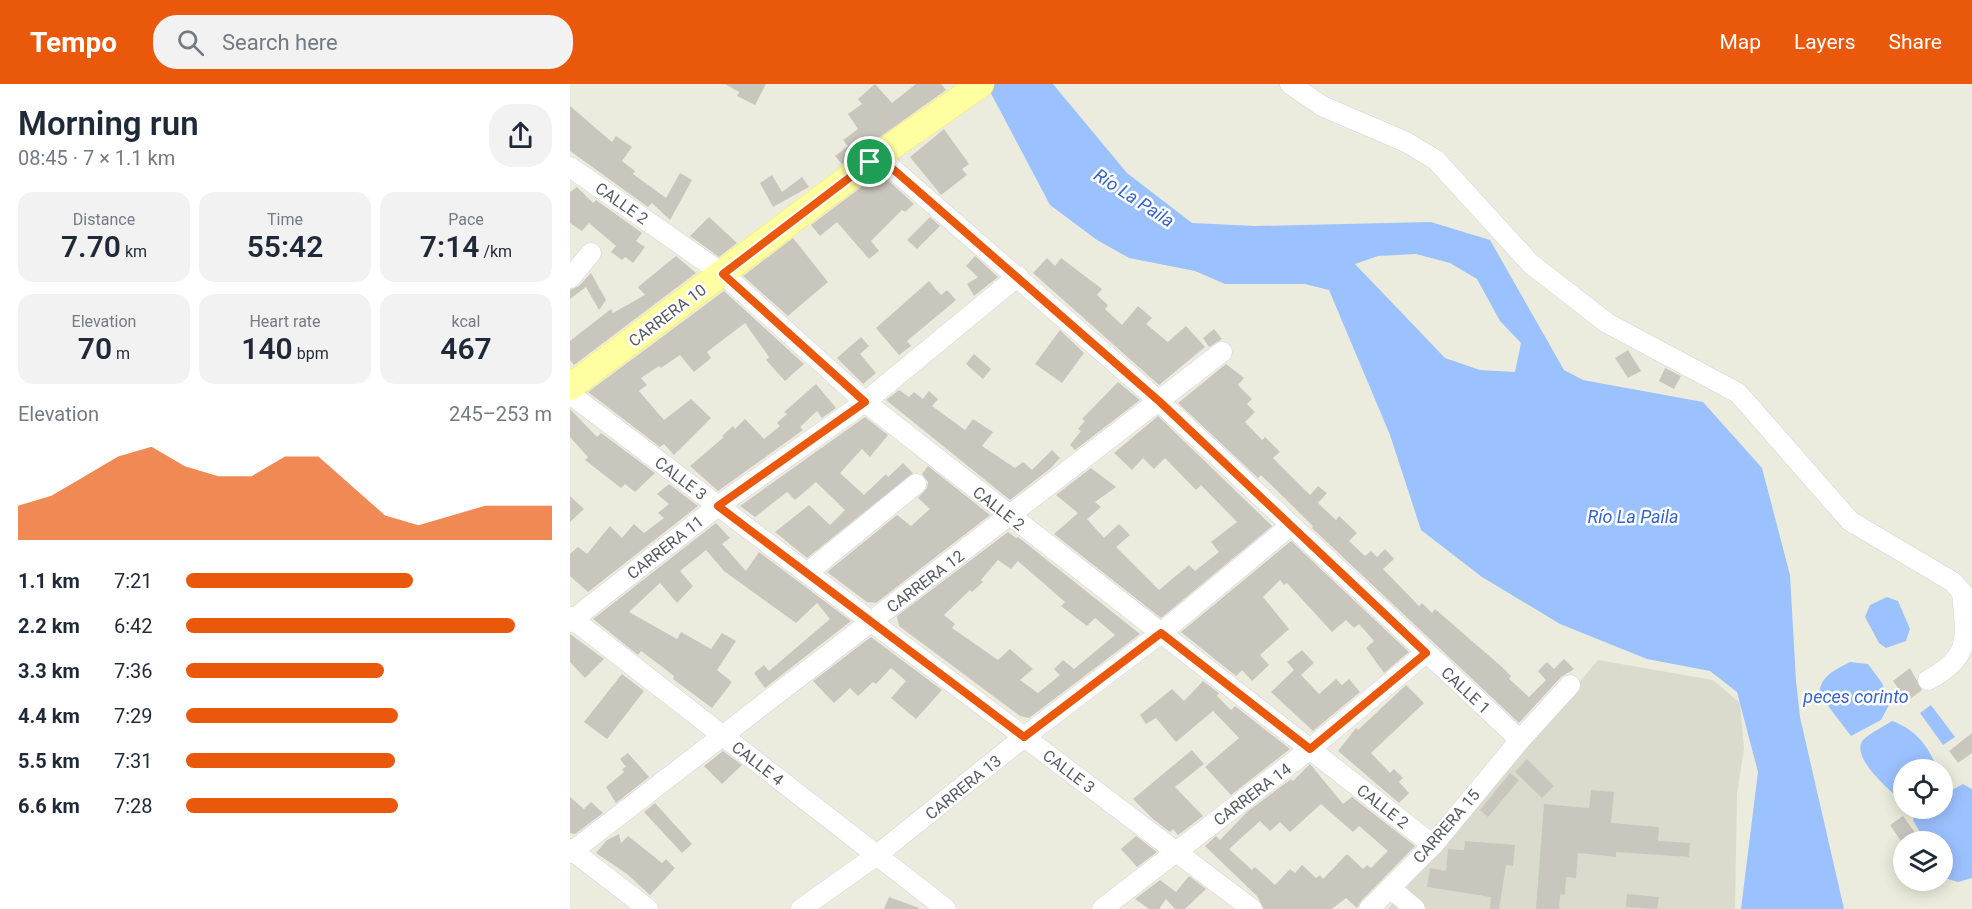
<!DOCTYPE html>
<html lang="en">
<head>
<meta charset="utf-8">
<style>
	body { margin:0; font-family:Roboto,sans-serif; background:#f2f2f3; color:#1f2937; height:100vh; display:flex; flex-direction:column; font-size:22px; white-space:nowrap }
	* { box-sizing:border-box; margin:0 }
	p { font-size:20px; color:#747a83 }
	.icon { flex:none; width:33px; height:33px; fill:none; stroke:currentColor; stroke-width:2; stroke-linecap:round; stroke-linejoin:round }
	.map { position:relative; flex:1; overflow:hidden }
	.panel { display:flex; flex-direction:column; background:#fff; width:570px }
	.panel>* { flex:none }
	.buttons { position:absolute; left:1323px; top:675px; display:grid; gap:12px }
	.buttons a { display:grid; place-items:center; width:60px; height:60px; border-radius:50%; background:#fff; box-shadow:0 3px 15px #0003; font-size:30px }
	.pin { position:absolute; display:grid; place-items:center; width:51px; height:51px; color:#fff; margin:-26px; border:3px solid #fff; border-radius:50%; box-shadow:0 2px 6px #0007 }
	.round { display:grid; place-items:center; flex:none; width:63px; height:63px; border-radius:24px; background:#f2f2f3 }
	.overview { display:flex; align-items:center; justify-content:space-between; height:102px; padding:0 18px }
	h1 { font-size:33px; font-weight:600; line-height:45px }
	.stats { display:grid; grid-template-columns:repeat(3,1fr); gap:9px; height:102px; padding:6px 18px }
	.stats div { display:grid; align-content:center; border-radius:15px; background:#f2f2f3; text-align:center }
	.stats b { font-size:30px; font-weight:600 }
	.stats small { font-size:16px; font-weight:400 }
	.stats p { font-size:16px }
	.chart { height:168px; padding:12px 18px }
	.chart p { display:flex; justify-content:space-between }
	.chart svg { width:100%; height:108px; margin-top:6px; fill:#ea580c; opacity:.7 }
	ul { padding:0 18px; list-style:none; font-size:20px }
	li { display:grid; grid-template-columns:96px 72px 1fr; align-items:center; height:45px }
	li i { height:15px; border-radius:8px; background:#ea580c }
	header { display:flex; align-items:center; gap:36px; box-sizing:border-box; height:84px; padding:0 30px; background:#ea580c; color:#fff }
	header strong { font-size:28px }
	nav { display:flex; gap:33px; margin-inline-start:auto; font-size:21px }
	.search { width:420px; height:54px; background:#f2f2f3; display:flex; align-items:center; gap:15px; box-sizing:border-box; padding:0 21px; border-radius:24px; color:#747a83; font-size:22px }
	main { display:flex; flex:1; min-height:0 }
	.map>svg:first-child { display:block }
	.education { fill:#dbdbcd }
	.water { fill:#9bc2ff; fill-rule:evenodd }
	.building { fill:#c9c7bd; fill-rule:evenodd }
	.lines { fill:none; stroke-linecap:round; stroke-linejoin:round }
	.minor-casing { stroke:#d1d3da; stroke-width:21 }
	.major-casing { stroke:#fce947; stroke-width:27 }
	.minor { stroke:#fff; stroke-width:20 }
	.major { stroke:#feffa0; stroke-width:26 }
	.route-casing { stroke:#fff; stroke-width:12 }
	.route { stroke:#ea580c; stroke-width:8 }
	.labels { text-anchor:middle; stroke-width:5; stroke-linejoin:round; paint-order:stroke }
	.street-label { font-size:16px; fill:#575a61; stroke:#fff }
	.water-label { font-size:18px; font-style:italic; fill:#3664cb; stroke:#fff }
</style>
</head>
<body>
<header>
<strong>Tempo</strong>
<div class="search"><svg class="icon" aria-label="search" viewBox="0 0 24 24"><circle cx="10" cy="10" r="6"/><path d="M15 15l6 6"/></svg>Search here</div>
<nav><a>Map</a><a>Layers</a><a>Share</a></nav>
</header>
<main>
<section class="panel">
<div class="overview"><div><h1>Morning run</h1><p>08:45 · 7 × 1.1 km</p></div><a class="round"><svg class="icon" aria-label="share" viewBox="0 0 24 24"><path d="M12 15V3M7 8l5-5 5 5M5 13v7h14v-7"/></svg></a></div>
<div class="stats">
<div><p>Distance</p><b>7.70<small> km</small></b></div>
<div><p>Time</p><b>55:42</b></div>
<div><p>Pace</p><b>7:14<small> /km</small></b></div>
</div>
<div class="stats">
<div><p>Elevation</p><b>70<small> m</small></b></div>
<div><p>Heart rate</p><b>140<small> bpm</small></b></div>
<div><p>kcal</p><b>467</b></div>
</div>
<div class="chart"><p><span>Elevation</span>245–253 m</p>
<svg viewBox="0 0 160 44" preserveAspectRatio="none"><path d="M0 44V30L10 26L20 18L30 10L40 6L50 14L60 18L70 18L80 10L90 10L100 22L110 34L120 38L130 34L140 30L150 30L160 30V44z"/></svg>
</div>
<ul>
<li><b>1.1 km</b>7:21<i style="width:62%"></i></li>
<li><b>2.2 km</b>6:42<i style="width:90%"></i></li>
<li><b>3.3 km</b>7:36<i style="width:54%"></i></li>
<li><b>4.4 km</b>7:29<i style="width:58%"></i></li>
<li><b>5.5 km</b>7:31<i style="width:57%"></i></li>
<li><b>6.6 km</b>7:28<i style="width:58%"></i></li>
</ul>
</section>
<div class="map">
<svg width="1402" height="825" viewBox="0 0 1402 825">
	<rect width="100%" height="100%" fill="#ececde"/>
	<path class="education" d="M 1028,576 L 1143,596 L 1170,619 L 1174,665 L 1167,709 L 1165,825 L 818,825 Z"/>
	<g class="water">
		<path d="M 416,0 L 483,0 L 557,89 L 622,139 L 685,142 L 861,138 L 920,156 L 994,286 L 1013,296 L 1133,318 L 1192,384 L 1220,491 L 1226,597 L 1230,633 L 1274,825 L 1171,825 L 1188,688 L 1167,608 L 1140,587 L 1077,575 L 990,540 L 912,493 L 851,446 L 820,351 L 759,206 L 735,200 L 655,200 L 625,187 L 559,174 L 527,156 L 480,121 ZM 846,170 L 880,179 L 907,195 L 930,237 L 951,259 L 945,288 L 910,286 L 875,274 L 785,180 L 808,172 Z"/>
		<path d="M 1317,513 L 1328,517 L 1340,545 L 1336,557 L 1316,564 L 1309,559 L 1295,533 L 1300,521 Z"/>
		<path d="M 1280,578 L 1298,580 L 1312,599 L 1319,621 L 1311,636 L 1281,652 L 1249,610 C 1251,591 1265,586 1280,578 Z"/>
		<path d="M 1361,621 L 1385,653 L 1373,661 L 1350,629 Z"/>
		<path d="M 1322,637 C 1344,644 1360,663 1367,685 L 1334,686 L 1333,709 L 1325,711 C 1314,701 1279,670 1294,655 C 1302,648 1313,643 1322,637 Z"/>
		<path d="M 1393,700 L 1402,705 L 1402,794 L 1388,798 L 1375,794 L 1373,789 L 1372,758 L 1355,757 L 1343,736 L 1347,725 L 1372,724 L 1373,711 Z"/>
	</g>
	<g class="building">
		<path d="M 155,0 L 196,0 L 185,21 L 167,12 L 169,8 Z"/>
		<path d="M 305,0 L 322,19 L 346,0 L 371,0 L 376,6 L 272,80 L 265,72 L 278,62 L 273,56 L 288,45 L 278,30 L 292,20 L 288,15 Z"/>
		<path d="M 0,22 L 42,58 L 46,52 L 62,63 L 52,77 L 65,87 L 63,90 L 96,114 L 110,89 L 122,96 L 100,136 L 82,119 L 78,123 L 0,67 Z"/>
		<path d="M 374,45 L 399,80 L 392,85 L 397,91 L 371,111 L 340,73 Z"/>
		<path d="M 310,89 L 344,120 L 335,128 L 332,126 L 301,157 L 309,167 L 299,175 L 267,138 L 250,152 L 241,141 Z"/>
		<path d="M 202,91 L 212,108 L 232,93 L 239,103 L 203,123 L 190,99 Z"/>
		<path d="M 7,103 L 23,119 L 26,116 L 72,149 L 66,157 L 75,163 L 63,179 L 55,173 L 52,176 L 41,168 L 46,162 L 19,139 L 12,147 L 0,139 L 0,108 Z"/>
		<path d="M 139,133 L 167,159 L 149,173 L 120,152 Z"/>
		<path d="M 360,133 L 370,142 L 347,165 L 337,156 Z"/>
		<path d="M 223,154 L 258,198 L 218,232 L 173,192 Z"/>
		<path d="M 106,172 L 126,189 L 4,281 L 0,276 L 0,257 L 41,225 L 43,229 L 75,211 L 68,203 Z"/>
		<path d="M 405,172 L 428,193 L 404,212 L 397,200 L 408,193 L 396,182 Z"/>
		<path d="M 477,174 L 485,182 L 491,174 L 532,205 L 527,211 L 538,221 L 535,225 L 552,241 L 568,222 L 582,234 L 576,240 L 598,258 L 616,242 L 635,263 L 589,301 L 463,189 Z"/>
		<path d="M 21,189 L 36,216 L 29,226 L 16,203 L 0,215 L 0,206 L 9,202 Z"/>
		<path d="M 359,197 L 371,211 L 377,206 L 386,216 L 337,257 L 341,262 L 329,271 L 306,244 Z"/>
		<path d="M 154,207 L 234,280 L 215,297 L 196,276 L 199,273 L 175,239 L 137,268 L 141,274 L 124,288 L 110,271 L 91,284 L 89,282 L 71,294 L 77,301 L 69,307 L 94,336 L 121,315 L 141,334 L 104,371 L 94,360 L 90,363 L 18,308 Z"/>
		<path d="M 644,245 L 652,255 L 639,263 L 633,254 Z"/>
		<path d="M 490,246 L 514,269 L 492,299 L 465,280 Z"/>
		<path d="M 291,253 L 299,262 L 290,270 L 306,289 L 293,300 L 267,274 Z"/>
		<path d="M 1058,266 L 1071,287 L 1058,294 L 1045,274 Z"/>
		<path d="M 404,270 L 421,285 L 413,295 L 396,280 Z"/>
		<path d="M 656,280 L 674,294 L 668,301 L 682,315 L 677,320 L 685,328 L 675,338 L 692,356 L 695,353 L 710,368 L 703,374 L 740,411 L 748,402 L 757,409 L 748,419 L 766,436 L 769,432 L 787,449 L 779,457 L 795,472 L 801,467 L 807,473 L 815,465 L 824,475 L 813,485 L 849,522 L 852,519 L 862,529 L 865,525 L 932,583 L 941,592 L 939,595 L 959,613 L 976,596 L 968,587 L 977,578 L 984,585 L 994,575 L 1004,585 L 991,593 L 949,639 L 742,444 L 743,442 L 691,391 L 688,394 L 608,319 Z"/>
		<path d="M 1095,284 L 1111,292 L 1104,305 L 1089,297 Z"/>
		<path d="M 548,298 L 570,316 L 505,366 L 500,361 L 511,347 L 508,345 L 515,337 L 512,335 Z"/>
		<path d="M 246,300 L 266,324 L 252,334 L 247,327 L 230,343 L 233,346 L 148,407 L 120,382 L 154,353 L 152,352 L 163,342 L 165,345 L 175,335 L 194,355 L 210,342 L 207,339 L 217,330 L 214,328 Z"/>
		<path d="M 329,306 L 339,313 L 344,308 L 353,315 L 359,307 L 368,315 L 362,322 L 395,346 L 403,335 L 423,348 L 412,362 L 445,384 L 453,378 L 462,386 L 482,366 L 490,374 L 481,384 L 440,416 L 316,316 Z"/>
		<path d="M 0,325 L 27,353 L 31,349 L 85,389 L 65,408 L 55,400 L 51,404 L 15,376 L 18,373 L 0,353 Z"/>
		<path d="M 588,332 L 702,442 L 591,534 L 484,450 L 508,429 L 486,411 L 521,384 L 546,403 L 525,418 L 531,423 L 517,435 L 534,454 L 549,440 L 560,451 L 546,463 L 589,506 L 619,481 L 625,487 L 649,468 L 641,458 L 667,438 L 631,401 L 626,406 L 595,374 L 584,385 L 573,374 L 562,386 L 544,369 Z"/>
		<path d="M 295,333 L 318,351 L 300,373 L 292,365 L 270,389 L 294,411 L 316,390 L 318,393 L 333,379 L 343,389 L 237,474 L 205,448 L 239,421 L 260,441 L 275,426 L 246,398 L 225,416 L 217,408 L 185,433 L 170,422 Z"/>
		<path d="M 358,382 L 420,431 L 306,519 L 297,518 L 257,488 L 327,431 L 341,442 L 360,425 L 348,414 L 357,404 L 358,398 L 352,390 Z"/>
		<path d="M 99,400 L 128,422 L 18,508 L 0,492 L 0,470 L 8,463 L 17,470 L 40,442 L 52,454 L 64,440 L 74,449 L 94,434 L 88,429 L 99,420 L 87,410 Z"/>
		<path d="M 0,412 L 14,425 L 0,438 Z"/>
		<path d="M 146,439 L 160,454 L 152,460 L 176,487 L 189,468 L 281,537 L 195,604 L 184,589 L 194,581 L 199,587 L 260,535 L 247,519 L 226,539 L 154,487 L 136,466 L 110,487 L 123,502 L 107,519 L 90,499 L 59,528 L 107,555 L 111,548 L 141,565 L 152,549 L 166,557 L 147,586 L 162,598 L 142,624 L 103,595 L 104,592 L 91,582 L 71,567 L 68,571 L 23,535 Z"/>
		<path d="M 438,448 L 446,454 L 448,453 L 570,550 L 459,634 L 450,632 L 329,542 L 327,532 ZM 428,476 L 441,485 L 448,477 L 495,518 L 491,522 L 517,542 L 525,534 L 545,551 L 504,585 L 493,576 L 484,585 L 490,591 L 468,609 L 450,596 L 463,585 L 440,565 L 428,576 L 382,544 L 385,540 L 374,531 L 400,506 L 402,508 L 413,498 L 411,496 Z"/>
		<path d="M 721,457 L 839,568 L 814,589 L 796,564 L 804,557 L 789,540 L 784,544 L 776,536 L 762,548 L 717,499 L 714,501 L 710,496 L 693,513 L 719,545 L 690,571 L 699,581 L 682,597 L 672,586 L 666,592 L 611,548 Z"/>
		<path d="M 0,550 L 34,575 L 15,594 L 0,578 Z"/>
		<path d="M 301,553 L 372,606 L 346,635 L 321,614 L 336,597 L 321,584 L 306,600 L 303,598 L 288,612 L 280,604 L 264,619 L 243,597 Z"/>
		<path d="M 732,566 L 744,579 L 731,591 L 749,610 L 766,595 L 772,601 L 779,595 L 790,608 L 743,647 L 701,608 L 724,586 L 717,578 Z"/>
		<path d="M 1340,584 L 1352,606 L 1331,622 L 1321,609 L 1328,604 L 1323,597 Z"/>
		<path d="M 52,590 L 74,607 L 37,655 L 14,638 Z"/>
		<path d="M 633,597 L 649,609 L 647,612 L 661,626 L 665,622 L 720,665 L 661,711 L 635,683 L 669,654 L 643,627 L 606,658 L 586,634 L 576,640 L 570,631 L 602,605 L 614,617 Z"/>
		<path d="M 836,601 L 854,619 L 801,669 L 820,689 L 824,685 L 833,694 L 829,698 L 839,709 L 829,719 L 768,667 L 786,644 L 788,646 Z"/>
		<path d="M 1402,649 L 1402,669 L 1388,679 L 1379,667 Z"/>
		<path d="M 622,666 L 634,680 L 605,703 L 633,732 L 608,751 L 603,745 L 600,748 L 584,736 L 563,715 Z"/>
		<path d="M 153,667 L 172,681 L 152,700 L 134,682 Z"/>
		<path d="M 58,669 L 79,693 L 46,719 L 36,703 L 54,688 L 52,685 L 56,683 L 50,675 Z"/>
		<path d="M 957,675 L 984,702 L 972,714 L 945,688 Z"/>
		<path d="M 740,680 L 773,720 L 782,713 L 845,762 L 791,817 L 787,824 L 776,814 L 762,825 L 694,825 L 687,812 L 635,762 L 646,752 L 650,756 L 677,728 L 721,695 L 723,697 ZM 751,720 L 783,748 L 789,742 L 818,767 L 801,784 L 797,781 L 793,785 L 777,770 L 753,795 L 750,791 L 746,794 L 732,781 L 725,789 L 720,785 L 705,801 L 685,783 L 682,786 L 659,765 L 690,737 L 700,747 L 710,738 L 720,748 Z"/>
		<path d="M 940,689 L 949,696 L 918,733 L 910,726 Z"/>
		<path d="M 1021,706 L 1044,708 L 1041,739 L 1089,743 L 1088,757 L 1120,759 L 1119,773 L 1046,768 L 1046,773 L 1008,769 L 1006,794 L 996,793 L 995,811 L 990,810 L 989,825 L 966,825 L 974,720 L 1019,724 Z"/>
		<path d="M 0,713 L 14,725 L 21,718 L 33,729 L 5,750 L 0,749 Z"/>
		<path d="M 85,719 L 122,760 L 112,769 L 74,728 Z"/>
		<path d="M 1333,732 L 1346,750 L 1333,760 L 1320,741 Z"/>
		<path d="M 49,750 L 51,759 L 58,752 L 92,779 L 96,775 L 105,784 L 80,811 L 57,790 L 26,769 L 37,756 Z"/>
		<path d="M 566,752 L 587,768 L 567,783 L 551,765 Z"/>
		<path d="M 895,757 L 945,761 L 943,782 L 936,781 L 929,825 L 920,825 L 921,813 L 857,803 L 860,784 L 876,787 L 878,765 L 894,766 Z"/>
		<path d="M 619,792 L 636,805 L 615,825 L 605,825 L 596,815 L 589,825 L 579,825 L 565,815 L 590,796 L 606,808 Z"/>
		<path d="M 1057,810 L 1089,813 L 1087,825 L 1056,823 Z"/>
		<path d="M 319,813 L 349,824 L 349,825 L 314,825 Z"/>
	</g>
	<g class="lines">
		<g class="minor-casing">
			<g id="minor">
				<path d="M 720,0 L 752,22 L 836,58 L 866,76 L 961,180 L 1037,239 L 1168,309 L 1280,437 L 1383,498 L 1402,520"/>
				<path d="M 308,72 L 590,318 L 950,656"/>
				<path d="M 0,83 L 153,190 L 295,318 L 863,761"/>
				<path d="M 0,194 L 21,169"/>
				<path d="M 0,310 L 682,825"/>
				<path d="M 237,489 L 346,400"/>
				<path d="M 0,533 L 376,825"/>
				<path d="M 0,538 L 148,422 L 295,318 L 448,192"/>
				<path d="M 1358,596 C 1402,573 1396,554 1392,508"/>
				<path d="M 0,765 L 78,825"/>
				<path d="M 0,769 L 652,268"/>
				<path d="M 820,804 L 845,825"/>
				<path d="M 231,825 L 307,771 L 454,653 L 591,549 L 720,442"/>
				<path d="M 532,825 L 740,665 L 856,569"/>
				<path d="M 799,825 L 863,761 L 950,656 L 1000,601"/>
			</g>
		</g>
		<g class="major-casing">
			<path id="major" d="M 0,303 L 308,72 L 411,0"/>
		</g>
		<use href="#minor" class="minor"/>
		<use href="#major" class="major"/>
	</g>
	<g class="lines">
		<g class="route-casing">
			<path id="route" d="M 308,72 L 590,318 L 856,569 L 740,665 L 591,549 L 454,653 L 148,422 L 295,318 L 153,190 Z"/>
		</g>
		<use href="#route" class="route"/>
	</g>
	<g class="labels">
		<g class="street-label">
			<text transform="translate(52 119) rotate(35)" y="6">CALLE 2</text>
			<text transform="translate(97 231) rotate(-37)" y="6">CARRERA 10</text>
			<text transform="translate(111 394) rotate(37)" y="6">CALLE 3</text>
			<text transform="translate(429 424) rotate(38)" y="6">CALLE 2</text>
			<text transform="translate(95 463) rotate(-38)" y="6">CARRERA 11</text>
			<text transform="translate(355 497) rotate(-37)" y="6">CARRERA 12</text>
			<text transform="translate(896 606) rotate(43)" y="6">CALLE 1</text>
			<text transform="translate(188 679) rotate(38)" y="6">CALLE 4</text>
			<text transform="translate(499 687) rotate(37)" y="6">CALLE 3</text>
			<text transform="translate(393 703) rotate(-39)" y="6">CARRERA 13</text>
			<text transform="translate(682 710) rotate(-37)" y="6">CARRERA 14</text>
			<text transform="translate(813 722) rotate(38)" y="6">CALLE 2</text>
			<text transform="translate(876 742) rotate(-49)" y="6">CARRERA 15</text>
		</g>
		<g class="water-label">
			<text transform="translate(564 114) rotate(33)" y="6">Río La Paila</text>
			<text x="1063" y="439">Río La Paila</text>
			<text x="1286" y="619">peces corinto</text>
		</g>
	</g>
</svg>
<div class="buttons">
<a><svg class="icon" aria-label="locate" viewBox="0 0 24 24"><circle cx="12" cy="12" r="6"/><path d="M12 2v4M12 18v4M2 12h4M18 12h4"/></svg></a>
<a><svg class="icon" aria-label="layers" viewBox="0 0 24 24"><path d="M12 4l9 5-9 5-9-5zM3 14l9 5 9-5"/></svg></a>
</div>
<div class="pin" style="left:300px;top:78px;background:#1e9e55"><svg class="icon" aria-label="arrive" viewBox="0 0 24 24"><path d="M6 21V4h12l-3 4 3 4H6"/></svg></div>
</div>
</main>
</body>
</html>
